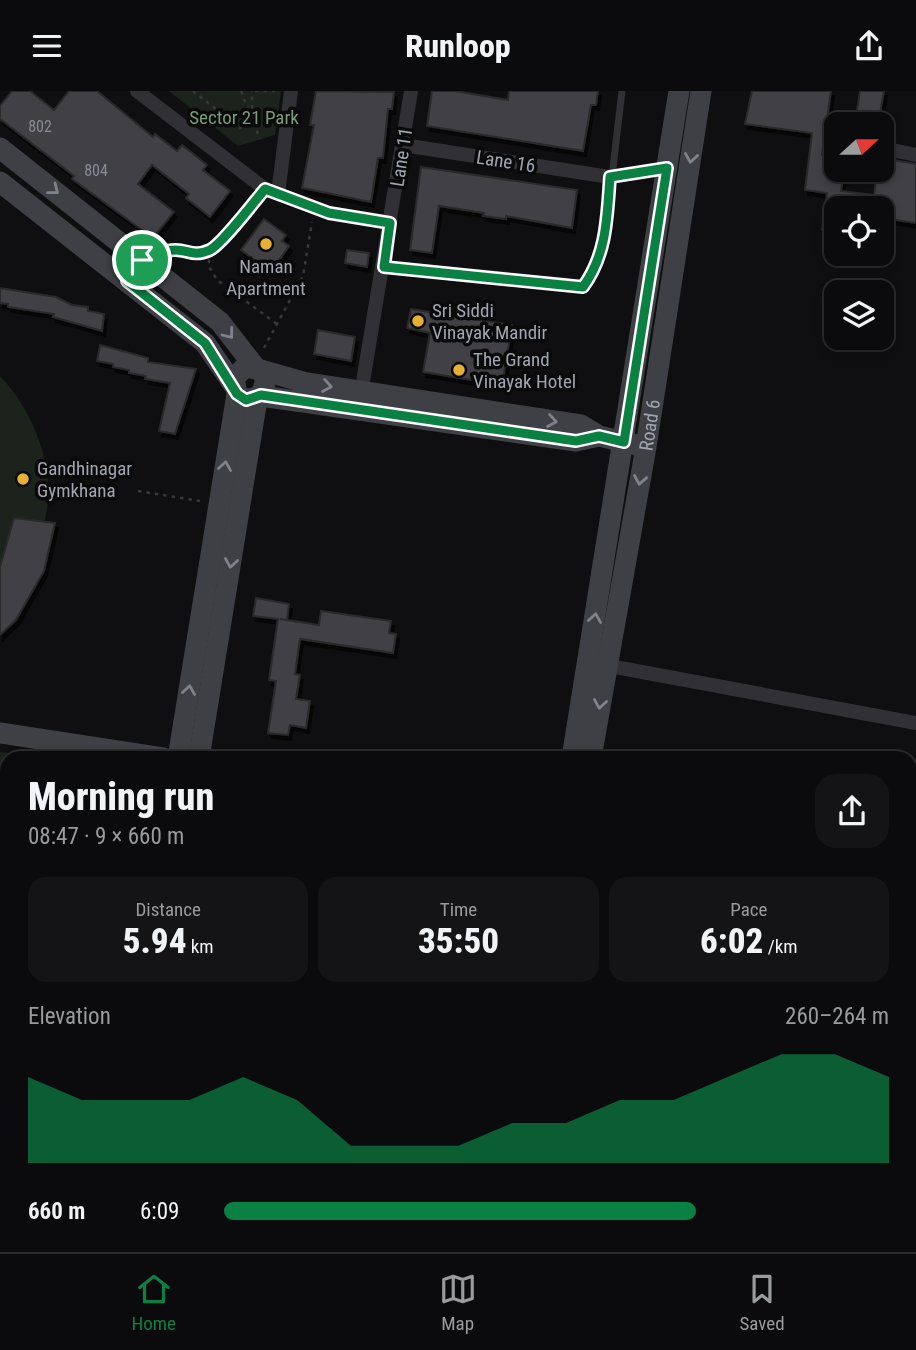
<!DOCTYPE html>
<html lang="en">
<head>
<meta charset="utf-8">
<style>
	body { margin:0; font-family:"Roboto Condensed",sans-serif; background:#141416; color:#f1f3f6; height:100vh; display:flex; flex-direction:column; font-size:26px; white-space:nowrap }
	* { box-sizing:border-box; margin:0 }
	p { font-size:23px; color:#9a9b9d }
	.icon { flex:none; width:38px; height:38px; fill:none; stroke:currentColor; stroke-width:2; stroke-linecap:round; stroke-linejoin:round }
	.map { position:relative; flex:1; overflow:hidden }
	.panel { position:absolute; left:0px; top:660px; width:917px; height:502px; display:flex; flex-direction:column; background:#0b0b0d; border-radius:21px 21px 0 0; box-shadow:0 4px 10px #0003,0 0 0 2px #2b2b2e }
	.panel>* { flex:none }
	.needle { width:46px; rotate:69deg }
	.controls { position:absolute; left:824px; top:21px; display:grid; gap:14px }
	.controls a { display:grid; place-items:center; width:70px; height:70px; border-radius:14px; background:#0b0b0d; box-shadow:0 4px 10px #0003,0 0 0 2px #2b2b2e; font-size:35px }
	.pin { position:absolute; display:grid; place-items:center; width:60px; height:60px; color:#fff; margin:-30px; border:4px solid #fff; border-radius:50%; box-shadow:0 2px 7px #0007 }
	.round { display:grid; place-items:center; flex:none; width:74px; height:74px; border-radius:21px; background:#141416 }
	.headline { display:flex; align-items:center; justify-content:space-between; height:119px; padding:0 28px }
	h1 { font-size:38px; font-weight:800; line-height:52px }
	.stats { display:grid; grid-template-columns:repeat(3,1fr); gap:10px; height:119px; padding:7px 28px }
	.stats div { display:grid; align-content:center; border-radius:18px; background:#141416; text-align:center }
	.stats b { font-size:35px; font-weight:800 }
	.stats small { font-size:19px; font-weight:400 }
	.stats p { font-size:19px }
	.chart { height:196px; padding:14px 28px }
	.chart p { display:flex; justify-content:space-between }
	.chart svg { width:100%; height:126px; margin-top:7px; fill:#0b8043; opacity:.7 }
	ul { padding:0 28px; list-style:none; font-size:23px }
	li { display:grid; grid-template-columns:112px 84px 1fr; align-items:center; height:52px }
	li i { height:18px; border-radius:9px; background:#0b8043 }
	header { display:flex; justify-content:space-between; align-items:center; height:91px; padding:0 28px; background:#0b0b0d; font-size:32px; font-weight:800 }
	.tabs { display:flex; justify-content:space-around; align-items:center; height:98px; border-top:2px solid #2b2b2e; background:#0b0b0d; font-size:19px; color:#9a9b9d }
	.tabs a { display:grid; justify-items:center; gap:4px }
	.tabs .current { color:#0b8043 }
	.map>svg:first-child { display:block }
	.built { fill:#1b1b1d }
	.green { fill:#1c231d }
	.building { fill:#404045; stroke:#2a292c; stroke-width:2; filter:url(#shadow) }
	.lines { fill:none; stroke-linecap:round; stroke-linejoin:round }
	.path { stroke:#37383c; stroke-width:2.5; stroke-dasharray:3.5 5; stroke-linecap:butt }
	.lane { stroke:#313135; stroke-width:7 }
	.street { stroke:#313135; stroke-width:14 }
	.secondary { stroke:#3f4045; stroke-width:21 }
	.oneway { stroke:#7f828b }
	.route-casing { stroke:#fff; stroke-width:14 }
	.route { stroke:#0b8043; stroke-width:9 }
	.poi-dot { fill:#e5b033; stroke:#0a0a0b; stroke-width:2.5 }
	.labels { text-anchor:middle; stroke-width:7; stroke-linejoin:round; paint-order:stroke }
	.number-label { font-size:16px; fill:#898c96 }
	.park-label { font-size:19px; fill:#799b7c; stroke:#0a0a0b }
	.street-label { font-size:19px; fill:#a1a5b1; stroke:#0a0a0b }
	.poi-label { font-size:19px; fill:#a1a5b1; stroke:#0a0a0b; text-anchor:start }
</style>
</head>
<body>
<header><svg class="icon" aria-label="menu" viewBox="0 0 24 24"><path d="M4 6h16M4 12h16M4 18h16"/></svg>Runloop<svg class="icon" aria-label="share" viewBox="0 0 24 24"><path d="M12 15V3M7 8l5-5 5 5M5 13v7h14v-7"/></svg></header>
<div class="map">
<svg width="916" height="1161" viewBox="0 0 916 1161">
	<defs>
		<filter id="shadow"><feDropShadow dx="3" dy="5" stdDeviation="0" flood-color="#0009"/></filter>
	</defs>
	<rect width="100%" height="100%" fill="#0f0f11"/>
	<path class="built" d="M 0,962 L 7,964 L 7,1155 L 94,1155 L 93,1161 L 0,1161 Z"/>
	<g class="green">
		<path d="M 169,0 L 281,0 L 275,44 L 238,55 Z"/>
		<path d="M 0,285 C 35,321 61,387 42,437 C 32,463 14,489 0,513 Z"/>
		<path d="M 0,661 L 18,663 L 18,667 L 7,667 L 7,765 L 0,829 Z"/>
	</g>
	<g class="building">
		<path d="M 12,0 L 30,0 L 54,19 L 69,0 L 97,0 L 153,46 L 155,43 L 177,60 L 182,54 L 207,74 L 203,79 L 230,100 L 210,126 L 186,107 L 189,103 L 152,74 L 138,93 L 174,121 L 153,147 L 72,88 L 74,85 L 0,28 L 0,15 Z"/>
		<path d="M 316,0 L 394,1 L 392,18 L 388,18 L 383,67 L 378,67 L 371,111 L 302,97 L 314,34 L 310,34 Z"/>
		<path d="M 432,0 L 455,0 L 508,9 L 509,0 L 598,0 L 596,14 L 591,14 L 583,60 L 427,35 Z"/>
		<path d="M 752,0 L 831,0 L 822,64 L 836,66 L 836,79 L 844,79 L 841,100 L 874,104 L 877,79 L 882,79 L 882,67 L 916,73 L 916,132 L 882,127 L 882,117 L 836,117 L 836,141 L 822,139 L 827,102 L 805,99 L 812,42 L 745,33 Z"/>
		<path d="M 860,0 L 884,0 L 878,33 L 855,33 Z"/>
		<path d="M 421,76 L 577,99 L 572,137 L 506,125 L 506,128 L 483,125 L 484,122 L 439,115 L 432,162 L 410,159 Z"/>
		<path d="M 264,128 L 286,144 L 282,150 L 289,155 L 271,181 L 241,159 Z"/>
		<path d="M 347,159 L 369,162 L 367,176 L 345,172 Z"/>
		<path d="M 0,197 L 56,206 L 72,214 L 88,216 L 88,220 L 104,223 L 102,240 L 53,226 L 54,223 L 8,216 L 8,213 L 0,212 Z"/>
		<path d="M 411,218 L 512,234 L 502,294 L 423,281 L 430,242 L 407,237 Z"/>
		<path d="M 318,239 L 355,246 L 351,270 L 314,263 Z"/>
		<path d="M 100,254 L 148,267 L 148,271 L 196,278 L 175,343 L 159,340 L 170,292 L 145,288 L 146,285 L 129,282 L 129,279 L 113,276 L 113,273 L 97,270 Z"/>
		<path d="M 14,427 L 55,432 L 44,480 L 16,529 L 0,544 L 0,476 Z"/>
		<path d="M 256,507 L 289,513 L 287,529 L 280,528 L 319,534 L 321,520 L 391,530 L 389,542 L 396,543 L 393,562 L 300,548 L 295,583 L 300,584 L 296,608 L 310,610 L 306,637 L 290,634 L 288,644 L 268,642 L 276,590 L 269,589 L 278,528 L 253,525 Z"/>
	</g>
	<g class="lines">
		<g class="path">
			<path d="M 193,0 L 240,37 L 252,27 L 252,0"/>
			<path d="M 241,0 L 260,48"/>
			<path d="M 255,0 L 275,0"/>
			<path d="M 623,84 L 648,80"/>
			<path d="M 256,109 L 213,158 L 208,174 L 217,189 L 277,233"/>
			<path d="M 162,162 L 176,158 L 191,164 L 213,158"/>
			<path d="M 264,257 L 303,185 L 312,131"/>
			<path d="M 138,400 L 200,410"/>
		</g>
		<g class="lane">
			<path d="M 567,194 L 583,196 L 595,180 L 604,153 L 622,0"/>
			<path d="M 439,1161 L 440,1155"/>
		</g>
		<g class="street">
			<path d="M 137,0 L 265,98 L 329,122 L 390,132"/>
			<path d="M 403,54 L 610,86"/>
			<path d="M 882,57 L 916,64"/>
			<path d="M 278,103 L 291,0"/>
			<path d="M 384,176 L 567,194"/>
			<path d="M 360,309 L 411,0"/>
			<path d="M 599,573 L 916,632"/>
			<path d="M 910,910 L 916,911"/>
			<path d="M 0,969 L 7,970"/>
			<path d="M 910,1003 L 916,1004"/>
			<path d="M 910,1076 L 916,1077"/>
			<path d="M 298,1155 L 298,1161"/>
			<path d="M 380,1155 L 382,1161"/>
			<path d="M 753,1155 L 781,1161"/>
			<path d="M 902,1155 L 916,1157"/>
			<path d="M 664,1161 L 665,1155"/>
			<path d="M 864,1161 L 865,1155"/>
		</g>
		<g class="secondary">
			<path d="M 0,57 L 220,231 L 255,276"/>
			<path d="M 0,91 L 205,252 L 233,293"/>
			<path d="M 261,279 L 307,292 L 581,334 L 599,345 L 637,354"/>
			<path d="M 261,305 L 576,350 L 599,345"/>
			<path d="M 0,642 L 163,667"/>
			<path d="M 178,667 L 237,303 L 234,287 L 245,276 L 261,279 L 266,289 L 261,305 L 246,309 L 237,303"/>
			<path d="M 199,667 L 257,308"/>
			<path d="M 572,667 L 679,0"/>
			<path id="s1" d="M 591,667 L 646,356 L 701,0"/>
			<path d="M 101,1161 L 102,1155"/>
			<path d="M 120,1161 L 121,1155"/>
			<path d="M 493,1161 L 494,1155"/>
			<path d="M 512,1161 L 513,1155"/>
		</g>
	</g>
	<defs><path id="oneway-chevron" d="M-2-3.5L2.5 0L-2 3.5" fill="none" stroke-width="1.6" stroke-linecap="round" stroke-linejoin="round" transform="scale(1.75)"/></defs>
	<g class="oneway">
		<use href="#oneway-chevron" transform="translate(691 67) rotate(99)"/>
		<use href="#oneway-chevron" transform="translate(54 99) rotate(38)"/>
		<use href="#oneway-chevron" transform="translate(229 243) rotate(52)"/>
		<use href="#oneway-chevron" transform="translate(327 295) rotate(10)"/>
		<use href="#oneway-chevron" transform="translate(552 330) rotate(9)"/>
		<use href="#oneway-chevron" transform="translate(225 375) rotate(-81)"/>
		<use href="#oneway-chevron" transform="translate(640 389) rotate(100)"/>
		<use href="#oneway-chevron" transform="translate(231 472) rotate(99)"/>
		<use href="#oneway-chevron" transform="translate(595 527) rotate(-81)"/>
		<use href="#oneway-chevron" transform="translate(189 599) rotate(-81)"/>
		<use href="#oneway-chevron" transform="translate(600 613) rotate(99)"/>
	</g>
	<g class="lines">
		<g class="route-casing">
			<path id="route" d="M 667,77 L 624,351 L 599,345 L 576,350 L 261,304 L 246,309 L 237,303 L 205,252 L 127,190 C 139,173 151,160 174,159 C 188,158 192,167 210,159 C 222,153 254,111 265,98 L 329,122 L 390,132 L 384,176 L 583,196 C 607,163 607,126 610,86 Z"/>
		</g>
		<use href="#route" class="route"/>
	</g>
	<g class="poi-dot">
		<circle cx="266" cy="153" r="7"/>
		<circle cx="418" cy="230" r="7"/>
		<circle cx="459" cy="279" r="7"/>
		<circle cx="23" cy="388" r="7"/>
	</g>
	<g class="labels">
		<g class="number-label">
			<text x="40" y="41">802</text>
			<text x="96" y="85">804</text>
		</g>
		<g class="park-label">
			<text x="244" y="33">Sector 21 Park</text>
		</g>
		<g class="street-label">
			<text transform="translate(401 66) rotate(-81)" y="7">Lane 11</text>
			<text transform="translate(506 70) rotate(9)" y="7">Lane 16</text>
			<text dy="7" stroke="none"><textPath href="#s1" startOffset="338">Road 6</textPath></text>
		</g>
		<g class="poi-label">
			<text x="266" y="182" text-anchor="middle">Naman<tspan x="266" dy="22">Apartment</tspan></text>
			<text x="432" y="226">Sri Siddi<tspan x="432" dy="22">Vinayak Mandir</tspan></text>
			<text x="473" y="275">The Grand<tspan x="473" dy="22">Vinayak Hotel</tspan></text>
			<text x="37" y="384">Gandhinagar<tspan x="37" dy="22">Gymkhana</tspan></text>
		</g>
	</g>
</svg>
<div class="controls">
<a><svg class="needle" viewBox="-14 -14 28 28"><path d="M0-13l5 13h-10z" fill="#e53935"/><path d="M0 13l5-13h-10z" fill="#9a9b9d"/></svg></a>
<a><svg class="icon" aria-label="locate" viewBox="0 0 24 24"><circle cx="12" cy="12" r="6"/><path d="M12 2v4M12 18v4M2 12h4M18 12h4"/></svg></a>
<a><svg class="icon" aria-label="layers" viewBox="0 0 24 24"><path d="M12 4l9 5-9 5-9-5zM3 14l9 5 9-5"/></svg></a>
</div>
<div class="pin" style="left:142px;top:169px;background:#1e9e55"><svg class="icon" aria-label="arrive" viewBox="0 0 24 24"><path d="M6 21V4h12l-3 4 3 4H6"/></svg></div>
<section class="panel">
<div class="headline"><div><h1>Morning run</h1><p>08:47 · 9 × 660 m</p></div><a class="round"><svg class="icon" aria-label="share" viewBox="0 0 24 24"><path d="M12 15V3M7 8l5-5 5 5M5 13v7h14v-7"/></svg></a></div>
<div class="stats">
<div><p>Distance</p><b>5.94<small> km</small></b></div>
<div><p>Time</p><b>35:50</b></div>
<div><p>Pace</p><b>6:02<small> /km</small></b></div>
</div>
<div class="chart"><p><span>Elevation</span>260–264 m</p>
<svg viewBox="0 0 160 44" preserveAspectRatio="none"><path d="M0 44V14L10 22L20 22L30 22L40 14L50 22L60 38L70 38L80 38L90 30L100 30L110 22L120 22L130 14L140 6L150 6L160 14V44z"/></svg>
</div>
<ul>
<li><b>660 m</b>6:09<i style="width:71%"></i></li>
</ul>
</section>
</div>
<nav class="tabs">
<a class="current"><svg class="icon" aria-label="home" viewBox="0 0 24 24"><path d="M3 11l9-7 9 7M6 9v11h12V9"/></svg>Home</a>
<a><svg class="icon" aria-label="map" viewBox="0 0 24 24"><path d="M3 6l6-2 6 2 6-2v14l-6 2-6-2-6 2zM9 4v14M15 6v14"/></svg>Map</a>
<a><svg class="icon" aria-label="saved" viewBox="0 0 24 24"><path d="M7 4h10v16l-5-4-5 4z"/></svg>Saved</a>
</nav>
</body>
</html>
